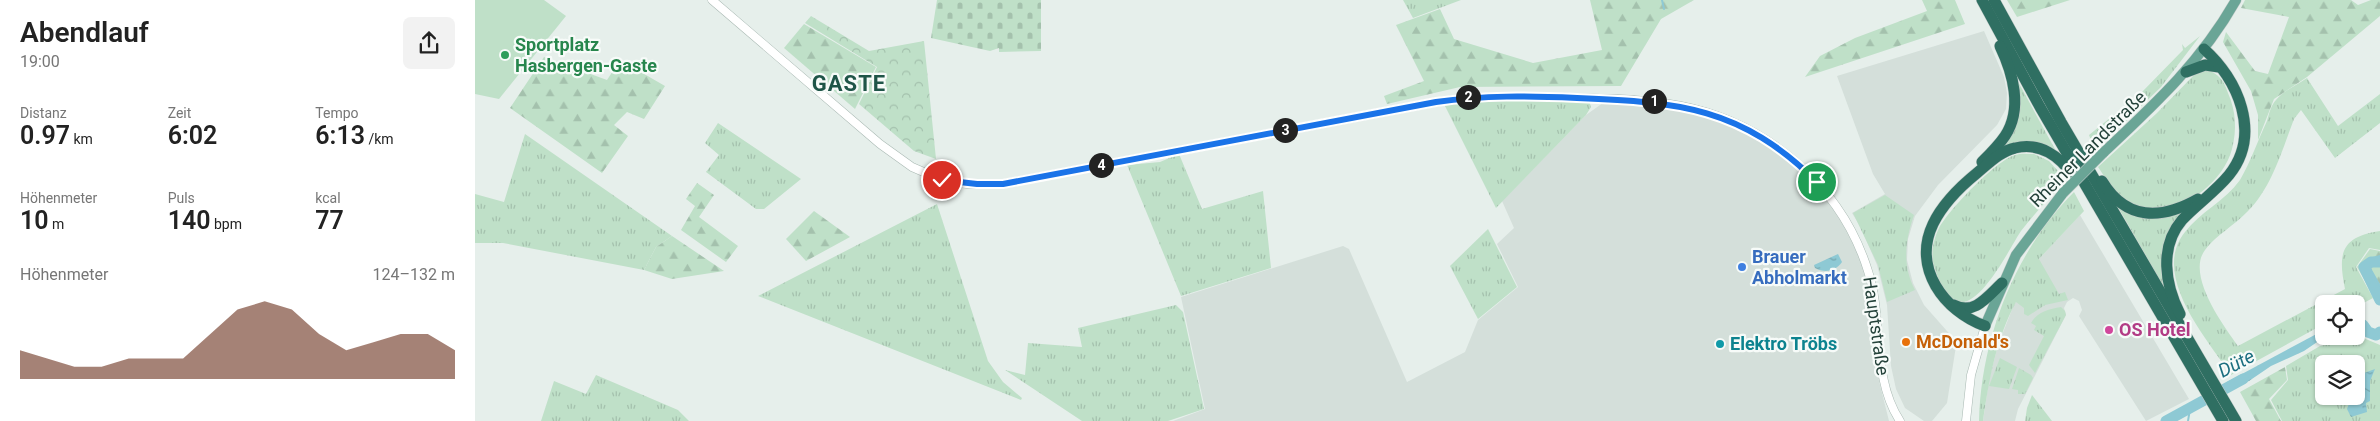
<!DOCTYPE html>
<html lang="de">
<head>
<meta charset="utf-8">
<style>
	body { margin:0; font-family:Roboto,sans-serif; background:#f2f2f2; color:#222; height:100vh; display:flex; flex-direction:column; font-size:19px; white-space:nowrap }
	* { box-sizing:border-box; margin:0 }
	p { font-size:16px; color:#767676 }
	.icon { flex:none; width:28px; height:28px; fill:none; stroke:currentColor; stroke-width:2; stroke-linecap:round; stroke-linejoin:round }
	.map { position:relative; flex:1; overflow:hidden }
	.panel { display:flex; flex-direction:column; background:#fff; width:475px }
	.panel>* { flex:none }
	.tools { position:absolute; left:1840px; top:295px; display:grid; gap:10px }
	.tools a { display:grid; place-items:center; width:50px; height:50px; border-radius:8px; background:#fff; box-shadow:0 1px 4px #0004; font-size:25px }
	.pin { position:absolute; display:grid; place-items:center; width:42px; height:42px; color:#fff; margin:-21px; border:2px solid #fff; border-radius:50%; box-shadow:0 1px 5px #0007 }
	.km { position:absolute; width:25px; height:25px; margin:-12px; border-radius:50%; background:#222; color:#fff; font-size:14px; line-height:25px; text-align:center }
	.round { display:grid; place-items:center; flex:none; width:52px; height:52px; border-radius:8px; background:#f2f2f2 }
	.summary { display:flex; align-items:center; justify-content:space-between; height:85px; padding:0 20px }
	h1 { font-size:28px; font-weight:600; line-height:38px }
	.figures { display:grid; grid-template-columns:repeat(3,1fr); gap:8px; height:85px; padding:5px 20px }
	.figures div { display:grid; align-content:center }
	.figures b { font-size:25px; font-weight:600 }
	.figures small { font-size:14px; font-weight:400 }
	.figures p { font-size:14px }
	.chart { height:140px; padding:10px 20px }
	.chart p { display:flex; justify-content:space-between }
	.chart svg { width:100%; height:90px; margin-top:5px; fill:#804e3d; opacity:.7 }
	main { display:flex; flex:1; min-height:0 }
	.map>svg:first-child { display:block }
	.built { fill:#d4dfda }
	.grass { fill:url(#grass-tufts); fill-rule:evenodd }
	.forest { fill:url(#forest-firs) }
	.cemetery { fill:url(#cemetery-stones) }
	.park { fill:url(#park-crowns) }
	.pitch { fill:#bfe0c8 }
	.water { fill:url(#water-ripples) }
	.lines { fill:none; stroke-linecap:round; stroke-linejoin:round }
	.stream { stroke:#8ec9d4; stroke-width:2 }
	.river { stroke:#8ec9d4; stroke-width:11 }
	.minor-casing { stroke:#a8b8b2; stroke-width:9 }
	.major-casing { stroke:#c2cac8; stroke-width:11 }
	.highway-casing { stroke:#c2cac8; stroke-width:12 }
	.minor { stroke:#fff; stroke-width:8 }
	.major { stroke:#6aa596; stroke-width:10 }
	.highway { stroke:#2f6f62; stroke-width:11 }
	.major-bridge-casing { stroke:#c2cac8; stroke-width:11; stroke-linecap:butt }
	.major-bridge { stroke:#6aa596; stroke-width:10 }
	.route-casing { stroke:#fff; stroke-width:10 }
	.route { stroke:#1a73e8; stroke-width:6 }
	.leisure-dot { fill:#2e9e5b; stroke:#f7fbf9; stroke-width:2 }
	.shop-dot { fill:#3f7fe0; stroke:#f7fbf9; stroke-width:2 }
	.hotel-dot { fill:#d1479c; stroke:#f7fbf9; stroke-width:2 }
	.food-dot { fill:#e8710a; stroke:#f7fbf9; stroke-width:2 }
	.culture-dot { fill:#0f9aa8; stroke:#f7fbf9; stroke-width:2 }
	.labels { text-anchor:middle; stroke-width:4.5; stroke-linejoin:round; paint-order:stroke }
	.leisure-label { font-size:18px; font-weight:bold; fill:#27864d; stroke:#f7fbf9; text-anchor:start }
	.street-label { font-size:18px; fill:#24423a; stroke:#f7fbf9 }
	.shop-label { font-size:18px; font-weight:bold; fill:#366cbe; stroke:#f7fbf9; text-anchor:start }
	.hotel-label { font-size:18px; font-weight:bold; fill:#b23c85; stroke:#f7fbf9; text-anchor:start }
	.food-label { font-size:18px; font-weight:bold; fill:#c56008; stroke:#f7fbf9; text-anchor:start }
	.culture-label { font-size:18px; font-weight:bold; fill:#0d838f; stroke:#f7fbf9; text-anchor:start }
	.water-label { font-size:19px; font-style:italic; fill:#1c6f80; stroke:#f7fbf9 }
	.district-label { font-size:22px; font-weight:bold; letter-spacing:1px; fill:#1f5548; stroke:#f7fbf9 }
</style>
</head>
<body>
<main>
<section class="panel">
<div class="summary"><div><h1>Abendlauf</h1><p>19:00</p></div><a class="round"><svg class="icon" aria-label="share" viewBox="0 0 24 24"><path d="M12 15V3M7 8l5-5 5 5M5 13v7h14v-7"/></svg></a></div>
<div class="figures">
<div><p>Distanz</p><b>0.97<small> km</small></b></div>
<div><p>Zeit</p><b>6:02</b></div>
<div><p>Tempo</p><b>6:13<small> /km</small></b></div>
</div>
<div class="figures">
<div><p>Höhenmeter</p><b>10<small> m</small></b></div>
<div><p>Puls</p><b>140<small> bpm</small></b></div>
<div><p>kcal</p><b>77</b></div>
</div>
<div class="chart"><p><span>Höhenmeter</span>124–132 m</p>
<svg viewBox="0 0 160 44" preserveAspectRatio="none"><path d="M0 44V30L10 34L20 38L30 38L40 34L50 34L60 34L70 22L80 10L90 6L100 10L110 22L120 30L130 26L140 22L150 22L160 30V44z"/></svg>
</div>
</section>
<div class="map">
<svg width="1905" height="421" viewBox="0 0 1905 421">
	<defs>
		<pattern id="grass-tufts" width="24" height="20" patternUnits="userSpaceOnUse" patternTransform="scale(1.25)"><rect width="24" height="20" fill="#bfe0c8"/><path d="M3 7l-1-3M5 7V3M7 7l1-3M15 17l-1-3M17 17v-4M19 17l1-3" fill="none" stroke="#a4c1ad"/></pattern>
		<pattern id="forest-firs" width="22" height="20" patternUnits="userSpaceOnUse" patternTransform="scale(1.25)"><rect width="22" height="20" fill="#bfe0c8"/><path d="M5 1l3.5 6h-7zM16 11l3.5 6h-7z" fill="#a4c1ad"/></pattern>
		<pattern id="cemetery-stones" width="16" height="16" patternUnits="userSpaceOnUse" patternTransform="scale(1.25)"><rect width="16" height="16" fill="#bfe0c8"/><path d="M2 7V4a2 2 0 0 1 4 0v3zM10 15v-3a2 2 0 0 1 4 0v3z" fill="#a4c1ad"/></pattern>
		<pattern id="park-crowns" width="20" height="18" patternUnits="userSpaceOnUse" patternTransform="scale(1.25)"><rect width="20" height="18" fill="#bfe0c8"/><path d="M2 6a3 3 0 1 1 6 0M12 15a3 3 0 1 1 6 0" fill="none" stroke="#a4c1ad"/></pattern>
		<pattern id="water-ripples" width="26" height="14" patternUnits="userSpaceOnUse" patternTransform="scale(1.25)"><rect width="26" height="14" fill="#8ec9d4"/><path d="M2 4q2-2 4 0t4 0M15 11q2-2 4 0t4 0" fill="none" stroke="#74a5ad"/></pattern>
	</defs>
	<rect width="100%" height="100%" fill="#e6efeb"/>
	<g class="built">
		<path d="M 1509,31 L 1529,77 L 1532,93 L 1531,109 L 1522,125 L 1463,185 L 1440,216 L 1433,239 L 1432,260 L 1438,283 L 1449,305 L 1479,339 L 1481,346 L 1472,403 L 1457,421 L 1449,421 L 1430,408 L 1421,389 L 1416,366 L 1412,305 L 1402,265 L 1385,226 L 1377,213 L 1410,194 L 1398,174 L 1362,76 Z"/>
		<path d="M 1132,100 L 1228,114 L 1273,133 L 1294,145 L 1324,169 L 1349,196 L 1374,232 L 1390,271 L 1398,306 L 1404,381 L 1414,421 L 698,421 L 730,409 L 706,297 L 868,246 L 874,249 L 932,382 L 990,352 L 1003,320 L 1043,287 L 1022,244 L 1039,228 L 1027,201 L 1111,115 Z"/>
		<path d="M 1605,215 L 1714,399 L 1671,421 L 1604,316 L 1607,310 L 1604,301 L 1598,298 L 1592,302 L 1589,308 L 1591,315 L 1543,409 L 1540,421 L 1508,421 L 1514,380 L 1523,345 L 1538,307 L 1564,259 Z"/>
	</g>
	<g class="grass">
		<path d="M 928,0 L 986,0 L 938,18 Z"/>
		<path d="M 1725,36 L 1686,87 L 1620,151 L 1614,135 L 1667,92 L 1708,50 L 1707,44 L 1710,48 Z"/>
		<path d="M 1731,70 C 1744,73 1749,81 1753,93 C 1761,111 1762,130 1757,149 C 1748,184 1702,218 1666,208 C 1646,203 1634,183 1623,167 L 1682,113 L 1719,75 Z"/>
		<path d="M 1541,78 L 1581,151 C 1563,140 1550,139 1530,146 C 1546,123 1549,105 1541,78 Z"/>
		<path d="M 1832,78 L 1863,126 L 1905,94 L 1905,123 L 1860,158 L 1826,110 L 1819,119 C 1807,150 1797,187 1773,211 C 1760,225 1741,235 1730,250 C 1711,275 1748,325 1763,346 L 1870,289 C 1863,254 1865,237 1905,231 L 1905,250 L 1894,248 L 1881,267 L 1898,298 L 1881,307 L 1881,304 L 1849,304 L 1849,324 L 1756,375 C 1732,339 1675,275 1710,232 C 1725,212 1750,201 1765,180 C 1776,161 1783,140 1792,121 C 1794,114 1796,105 1801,100 C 1808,91 1822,85 1832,78 Z"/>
		<path d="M 991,100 L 1114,101 L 1116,107 L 1111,115 L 1021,208 L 970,106 Z"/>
		<path d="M 243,123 L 326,179 L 289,209 L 281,209 L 231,172 L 244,155 L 230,143 Z"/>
		<path d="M 50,134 L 197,236 L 181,247 L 169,270 L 28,243 L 0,243 L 0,194 L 29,202 Z"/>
		<path d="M 704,154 L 727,209 L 788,191 L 796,268 L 706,296 L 652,165 L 685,162 Z"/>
		<path d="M 1559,154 L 1574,161 L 1591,180 C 1576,196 1560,213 1546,231 C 1535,247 1498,325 1474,296 C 1466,286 1461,274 1458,262 C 1456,251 1459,238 1464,228 C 1474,210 1520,161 1540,155 C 1546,153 1553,154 1559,154 Z"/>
		<path d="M 1599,192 L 1609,211 L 1564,259 L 1584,294 L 1590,292 L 1593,300 L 1570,305 L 1553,316 L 1549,314 L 1549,308 L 1541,302 C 1521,339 1514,380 1508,421 L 1504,421 C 1506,338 1540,251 1599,192 Z"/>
		<path d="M 1410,195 L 1439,215 C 1430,241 1427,265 1440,290 L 1412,302 L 1403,265 L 1378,213 Z"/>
		<path d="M 462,204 L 513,361 L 528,382 L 547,398 L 546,400 L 283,296 Z"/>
		<path d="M 1643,207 C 1663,221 1685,221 1707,212 C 1690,241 1680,255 1690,289 Z"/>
		<path d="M 1013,229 L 1042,287 L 1003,319 L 975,266 Z"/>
		<path d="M 701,305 L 708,312 L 729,409 L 693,421 L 607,421 L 530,370 L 550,375 L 553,343 L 607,347 L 603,328 Z"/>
		<path d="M 1586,307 L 1590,311 L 1591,315 L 1560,373 L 1554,365 L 1569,336 L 1559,330 L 1561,326 L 1556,323 C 1562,312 1574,309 1586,307 Z"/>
		<path d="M 1886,337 L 1905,345 L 1905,421 L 1807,421 L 1796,400 L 1813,380 L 1811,366 L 1845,346 ZM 1849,364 L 1881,364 L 1881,396 L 1849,396 Z"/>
		<path d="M 1525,358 L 1542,367 L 1534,389 L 1514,386 Z"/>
		<path d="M 1544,368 L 1556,375 L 1558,378 L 1550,394 L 1543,394 L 1543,390 L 1537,389 Z"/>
		<path d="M 121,375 L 203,410 L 214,421 L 66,421 L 79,381 L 111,394 Z"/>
		<path d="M 1557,395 L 1577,421 L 1550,421 L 1552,408 Z"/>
	</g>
	<g class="forest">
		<path d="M 1115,0 L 1219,0 L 1186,19 L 1146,86 L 985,87 L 912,104 L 909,96 L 949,81 L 921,25 L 965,9 L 979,39 L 1058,63 L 1127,50 Z"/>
		<path d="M 1447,0 L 1480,0 L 1490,24 L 1330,77 L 1345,56 L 1380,38 L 1452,11 Z"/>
		<path d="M 1532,0 L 1595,0 L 1542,17 Z"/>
		<path d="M 1770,0 L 1876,0 L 1883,5 L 1896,0 L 1905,0 L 1905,16 L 1832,77 L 1799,99 L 1783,140 L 1783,115 L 1776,91 L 1748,42 L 1751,32 L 1780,71 L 1793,74 L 1814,17 L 1766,8 Z"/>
		<path d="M 329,24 L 401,67 L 380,109 L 309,48 Z"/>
		<path d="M 69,57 L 132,80 L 145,60 L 190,86 L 169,119 L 152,112 L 139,125 L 153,136 L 127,173 L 35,108 Z"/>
		<path d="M 222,183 L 239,195 L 224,217 L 263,246 L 251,262 L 206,230 L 220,206 L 211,199 Z"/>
		<path d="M 339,211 L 375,237 L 331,261 L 311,239 Z"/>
		<path d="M 197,236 L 249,271 L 197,279 L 169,270 L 181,247 Z"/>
		<path d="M 1895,249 L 1905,251 L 1905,297 L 1899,297 L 1882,267 Z"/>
		<path d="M 1810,367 L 1812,380 L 1794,399 L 1806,421 L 1781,421 L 1765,392 Z"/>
	</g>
	<path class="cemetery" d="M 462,0 L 566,0 L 566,51 L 524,52 L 524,48 L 515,51 L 456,38 Z"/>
	<path class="park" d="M 336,16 L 394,51 L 449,41 L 461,159 L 439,151 L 384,104 L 402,67 L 330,23 Z"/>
	<path class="pitch" d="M 0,0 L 69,0 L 91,16 L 24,99 L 0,94 Z"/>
	<g class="water">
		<path d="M 1363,254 L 1367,262 C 1360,272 1349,273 1340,268 L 1339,265 Z"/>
		<path d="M 1905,255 L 1905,261 L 1897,263 L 1896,268 L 1905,284 L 1905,297 L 1890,264 L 1894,258 Z"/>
		<path d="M 1849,330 L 1851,336 L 1829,351 L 1796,366 L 1774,381 L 1756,389 L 1752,382 Z"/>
		<path d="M 1900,369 L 1895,381 L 1895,401 L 1891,403 L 1892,412 L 1876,417 L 1872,409 L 1877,396 L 1881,396 L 1881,371 L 1889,373 Z"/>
	</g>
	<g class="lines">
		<g class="stream">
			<path d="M 1187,0 L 1189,9"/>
			<path d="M 1713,421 L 1715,409"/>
		</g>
		<g class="river">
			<path d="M 1905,262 L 1896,262 L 1889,267 L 1905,300"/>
			<path d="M 1881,329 L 1888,325 L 1893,332 L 1901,335 L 1905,332"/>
			<path d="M 1691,421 L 1768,379"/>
		</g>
		<g class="minor-casing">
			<g id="minor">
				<path d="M 237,0 L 405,144 L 437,167 L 467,180 L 492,184 L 528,184 L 961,102 C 1011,95 1055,96 1105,98 C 1139,99 1173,99 1206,106 C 1293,123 1367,187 1393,271 C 1409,319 1396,377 1425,421"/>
				<path d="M 1491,421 L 1496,375 L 1510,326"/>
			</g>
		</g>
		<g class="major-casing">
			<g id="major">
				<path d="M 1628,153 C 1679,105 1726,62 1761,0"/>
				<path d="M 1510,326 L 1541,255 L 1588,193"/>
			</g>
		</g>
		<g class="highway-casing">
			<g id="highway">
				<path d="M 1507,0 L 1565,107 L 1748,421"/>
				<path d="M 1519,0 L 1586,122 L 1761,421"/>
				<path d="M 1711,72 L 1730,65 L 1744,67"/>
				<path d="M 1507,162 C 1515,154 1524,145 1530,136 C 1548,109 1538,73 1525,46"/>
				<path d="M 1627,181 C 1651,221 1686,220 1723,199"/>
				<path d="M 1479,305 C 1499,316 1513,296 1527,283"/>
				<path d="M 1705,314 C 1690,285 1684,247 1707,220 C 1722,204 1740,192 1754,175 C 1787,134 1763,79 1729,49"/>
				<path d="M 1510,326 C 1469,311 1437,268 1458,224 C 1467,205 1486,186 1502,173 C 1514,163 1526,151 1540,148 C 1565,142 1585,156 1598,176"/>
			</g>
		</g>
		<use href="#minor" class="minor"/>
		<use href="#major" class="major"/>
		<use href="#highway" class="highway"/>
		<g class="major-bridge-casing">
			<path id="major-bridge" d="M 1588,193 L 1628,153"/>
		</g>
		<use href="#major-bridge" class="major-bridge"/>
	</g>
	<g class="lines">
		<g class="route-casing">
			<path id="route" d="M 467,180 L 502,184 L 528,184 L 961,102 C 1011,95 1052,96 1102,98 C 1204,102 1266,107 1342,182"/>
		</g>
		<use href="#route" class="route"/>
	</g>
	<circle class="leisure-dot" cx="30" cy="55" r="5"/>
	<circle class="shop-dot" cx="1267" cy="267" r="5"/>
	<circle class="hotel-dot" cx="1634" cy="330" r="5"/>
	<circle class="food-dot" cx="1431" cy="342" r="5"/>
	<circle class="culture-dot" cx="1245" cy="344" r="5"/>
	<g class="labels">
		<g class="leisure-label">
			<text x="40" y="51">Sportplatz<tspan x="40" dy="21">Hasbergen-Gaste</tspan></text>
		</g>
		<g class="street-label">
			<text transform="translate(1613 149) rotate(-45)" y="6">Rheiner Landstraße</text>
			<text transform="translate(1401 326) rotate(82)" y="6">Hauptstraße</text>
		</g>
		<g class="shop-label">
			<text x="1277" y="263">Brauer<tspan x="1277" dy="21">Abholmarkt</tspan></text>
		</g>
		<g class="hotel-label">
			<text x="1644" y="336">OS Hotel</text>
		</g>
		<g class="food-label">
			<text x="1441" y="348">McDonald's</text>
		</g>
		<g class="culture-label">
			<text x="1255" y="350">Elektro Tröbs</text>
		</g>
		<g class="water-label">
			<text transform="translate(1761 363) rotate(-28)" y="7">Düte</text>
		</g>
		<g class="district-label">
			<text x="374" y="91">GASTE</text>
		</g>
	</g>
</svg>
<div class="tools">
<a><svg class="icon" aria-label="locate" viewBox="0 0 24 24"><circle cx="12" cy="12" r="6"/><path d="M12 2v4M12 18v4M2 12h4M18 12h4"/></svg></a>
<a><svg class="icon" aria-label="layers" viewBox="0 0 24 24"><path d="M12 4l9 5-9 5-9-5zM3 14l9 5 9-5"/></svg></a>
</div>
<div class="pin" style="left:1342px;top:182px;background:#1e9e55"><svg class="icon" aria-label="arrive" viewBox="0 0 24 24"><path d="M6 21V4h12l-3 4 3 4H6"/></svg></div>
<div class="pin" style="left:467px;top:180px;background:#d93025"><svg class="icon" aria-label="check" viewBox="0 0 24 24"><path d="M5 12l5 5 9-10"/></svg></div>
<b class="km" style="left:1179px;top:101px">1</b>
<b class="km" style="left:993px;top:97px">2</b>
<b class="km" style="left:810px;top:130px">3</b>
<b class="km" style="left:626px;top:165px">4</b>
</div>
</main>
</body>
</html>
